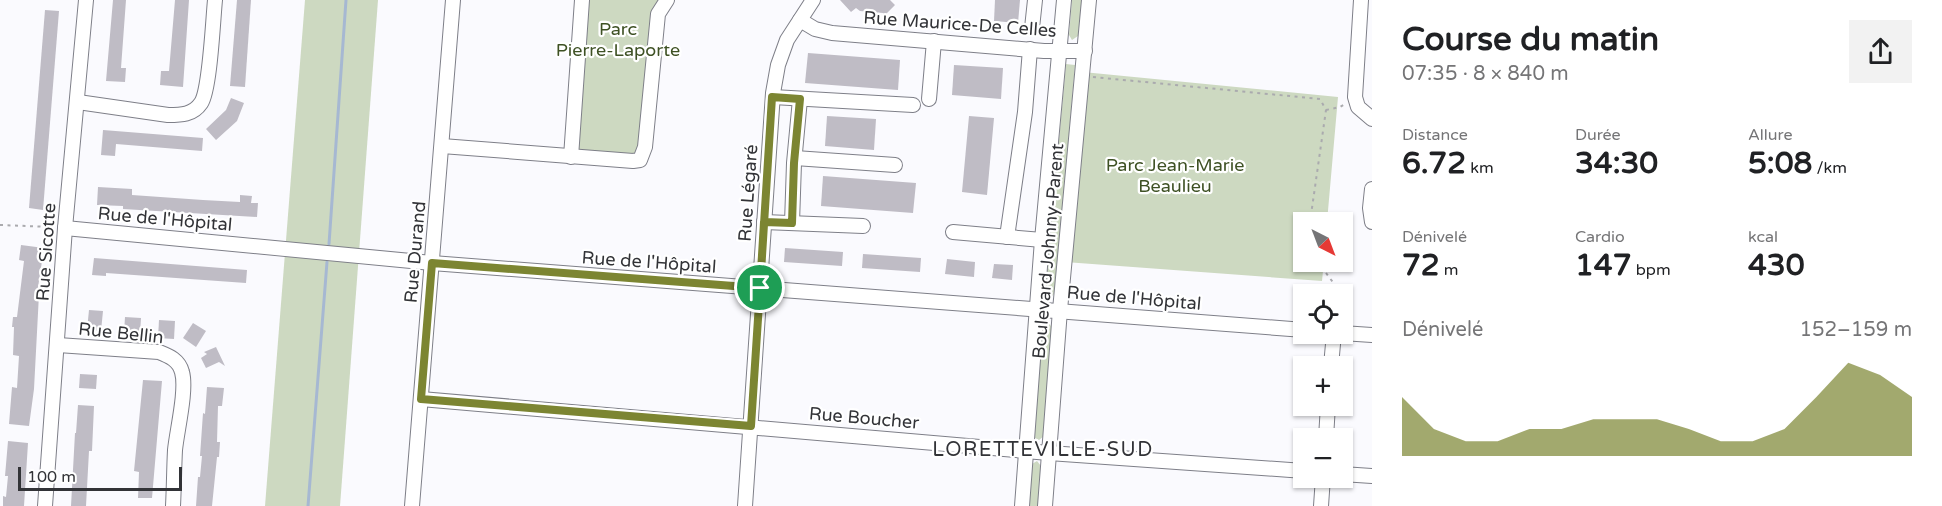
<!DOCTYPE html>
<html lang="fr">
<head>
<meta charset="utf-8">
<style>
	body { margin:0; font-family:"Varela Round",sans-serif; background:#f2f2f2; color:#202124; height:100vh; display:flex; flex-direction:column; font-size:22px; white-space:nowrap }
	* { box-sizing:border-box; margin:0 }
	p { font-size:20px; color:#757577 }
	.icon { flex:none; width:33px; height:33px; fill:none; stroke:currentColor; stroke-width:2; stroke-linecap:round; stroke-linejoin:round }
	.map { position:relative; flex:1; overflow:hidden }
	.panel { display:flex; flex-direction:column; background:#fff; width:570px }
	.panel>* { flex:none }
	.needle { width:39px; rotate:138deg }
	.fabs { position:absolute; left:1293px; top:212px; display:grid; gap:12px }
	.fabs a { display:grid; place-items:center; width:60px; height:60px; border-radius:0px; background:#fff; box-shadow:0 2px 4px #0004; font-size:30px }
	.scale { position:absolute; left:18px; bottom:15px; width:164px; box-sizing:border-box; padding-left:6px; border:3px solid #323337; border-top:0; font-size:16px; line-height:21px; white-space:nowrap; color:#323337; -webkit-text-stroke:4px #fff; paint-order:stroke }
	.pin { position:absolute; display:grid; place-items:center; width:51px; height:51px; color:#fff; margin:-26px; border:3px solid #fff; border-radius:50%; box-shadow:0 2px 6px #0007 }
	.round { display:grid; place-items:center; flex:none; width:63px; height:63px; border-radius:0px; background:#f2f2f2 }
	.headline { display:flex; align-items:center; justify-content:space-between; height:102px; padding:0 30px }
	h1 { font-size:33px; font-weight:700; line-height:45px }
	.stats { display:grid; grid-template-columns:repeat(3,1fr); gap:9px; height:102px; padding:6px 30px }
	.stats div { display:grid; align-content:center }
	.stats b { font-size:30px; font-weight:700 }
	.stats small { font-size:16px; font-weight:400 }
	.stats p { font-size:16px }
	.chart { height:168px; padding:12px 30px }
	.chart p { display:flex; justify-content:space-between }
	.chart svg { width:100%; height:108px; margin-top:6px; fill:#7c8532; opacity:.7 }
	main { display:flex; flex:1; min-height:0 }
	.map>svg:first-child { display:block }
	.green { fill:#cdd9c1 }
	.lines { fill:none; stroke-linecap:round; stroke-linejoin:round }
	.stream { stroke:#a6b8d2; stroke-width:3 }
	.building { fill:#bfbcc5 }
	.minor-casing { stroke:#7e7f88; stroke-width:16 }
	.path { stroke:#aaaaae; stroke-width:2; stroke-dasharray:3 4.5; stroke-linecap:butt }
	.minor { stroke:#fff; stroke-width:14 }
	.route-casing { stroke:#fff; stroke-width:12 }
	.route { stroke:#7c8532; stroke-width:8 }
	.labels { text-anchor:middle; stroke-width:4.5; stroke-linejoin:round; paint-order:stroke }
	.street-label { font-size:18px; fill:#323337; stroke:#fff }
	.park-label { font-size:18px; fill:#3e5124; stroke:#fff }
	.neighbourhood-label { font-size:20px; letter-spacing:1.5px; fill:#323337; stroke:#fff }
</style>
</head>
<body>
<main>
<div class="map">
<svg width="1372" height="506" viewBox="0 0 1372 506">
	<rect width="100%" height="100%" fill="#fafafe"/>
	<g class="green">
		<path d="M 305,0 L 378,0 L 340,506 L 265,506 Z"/>
		<path d="M 582,0 L 667,0 L 658,14 L 644,154 L 571,157 Z"/>
		<path d="M 1072,0 L 1082,0 L 1078,36 L 1072,40 L 1069,35 Z"/>
		<path d="M 1066,64 L 1075,65 L 1055,293 L 1051,297 L 1048,297 L 1045,292 Z"/>
		<path d="M 1083,72 L 1338,97 L 1327,222 L 1304,222 L 1304,261 L 1324,261 L 1322,281 L 1065,262 Z"/>
		<path d="M 1046,322 L 1049,323 L 1052,328 L 1044,436 L 1039,440 L 1033,437 L 1042,325 Z"/>
		<path d="M 1037,461 L 1041,466 L 1038,506 L 1029,506 L 1032,464 Z"/>
	</g>
	<g class="lines">
		<g class="stream">
			<path d="M 329,244 L 346,0"/>
			<path d="M 308,506 L 327,262"/>
		</g>
	</g>
	<g class="building">
		<path d="M 113,0 L 126,0 L 121,68 L 126,68 L 125,82 L 106,81 Z"/>
		<path d="M 175,0 L 189,0 L 183,87 L 160,85 L 161,71 L 169,71 Z"/>
		<path d="M 237,0 L 251,0 L 245,87 L 230,86 Z"/>
		<path d="M 840,0 L 890,0 L 895,5 L 885,15 L 883,13 L 860,11 L 856,8 L 851,12 Z"/>
		<path d="M 995,0 L 1020,0 L 1018,23 L 994,21 Z"/>
		<path d="M 45,10 L 59,11 L 43,210 L 29,208 Z"/>
		<path d="M 808,53 L 900,60 L 898,90 L 805,83 Z"/>
		<path d="M 954,65 L 1003,68 L 1001,99 L 952,95 Z"/>
		<path d="M 231,98 L 244,103 L 237,121 L 216,140 L 206,129 L 226,110 Z"/>
		<path d="M 827,116 L 876,119 L 874,150 L 825,146 Z"/>
		<path d="M 969,116 L 994,118 L 987,195 L 962,192 Z"/>
		<path d="M 103,130 L 203,138 L 202,151 L 116,144 L 115,156 L 101,155 Z"/>
		<path d="M 823,176 L 916,183 L 913,213 L 821,206 Z"/>
		<path d="M 98,187 L 132,189 L 132,195 L 203,200 L 240,202 L 240,195 L 252,196 L 251,203 L 258,203 L 257,217 L 123,209 L 123,206 L 97,205 Z"/>
		<path d="M 21,245 L 44,248 L 37,294 L 39,294 L 34,389 L 29,426 L 9,424 L 12,387 L 17,388 L 19,356 L 13,355 L 14,327 L 12,327 L 13,317 L 17,317 L 24,261 L 19,260 Z"/>
		<path d="M 785,248 L 843,252 L 842,266 L 784,262 Z"/>
		<path d="M 863,254 L 921,258 L 920,272 L 862,268 Z"/>
		<path d="M 94,258 L 247,270 L 246,283 L 106,273 L 106,276 L 92,275 Z"/>
		<path d="M 947,259 L 975,262 L 974,277 L 945,274 Z"/>
		<path d="M 994,264 L 1013,265 L 1012,280 L 992,278 Z"/>
		<path d="M 89,310 L 103,311 L 101,331 L 87,330 Z"/>
		<path d="M 125,317 L 141,318 L 140,333 L 124,332 Z"/>
		<path d="M 159,320 L 175,321 L 174,339 L 158,338 Z"/>
		<path d="M 193,323 L 206,331 L 196,347 L 183,338 Z"/>
		<path d="M 216,347 L 225,366 L 219,362 L 206,368 L 201,358 L 207,354 L 204,352 Z"/>
		<path d="M 80,374 L 97,375 L 96,389 L 79,388 Z"/>
		<path d="M 143,380 L 162,381 L 152,498 L 138,498 L 139,472 L 134,471 Z"/>
		<path d="M 207,387 L 224,388 L 222,406 L 218,406 L 217,442 L 220,442 L 219,457 L 217,457 L 212,506 L 196,506 L 198,477 L 200,477 L 202,456 L 200,456 L 203,413 L 205,414 Z"/>
		<path d="M 78,405 L 94,406 L 92,451 L 89,451 L 86,506 L 71,506 L 75,433 L 76,433 Z"/>
		<path d="M 8,441 L 28,443 L 24,506 L 3,506 L 3,496 L 6,497 L 8,476 L 5,476 Z"/>
	</g>
	<g class="lines">
		<g class="minor-casing">
			<g id="minor">
				<path d="M 1361,0 L 1355,97 L 1358,107 L 1372,119"/>
				<path d="M 800,20 L 815,29 L 832,33 L 1044,51 L 1085,51"/>
				<path d="M 1032,28 L 1035,0"/>
				<path d="M 773,97 L 913,105"/>
				<path d="M 929,99 L 934,41"/>
				<path d="M 78,102 L 168,115 C 181,115 193,115 201,103 C 210,90 213,19 215,0"/>
				<path d="M 442,146 L 633,161 L 640,160 L 645,147 L 658,14 L 667,0"/>
				<path d="M 571,157 L 582,0"/>
				<path d="M 795,158 L 895,165"/>
				<path d="M 1372,189 L 1370,208 L 1372,222"/>
				<path d="M 764,222 L 863,226"/>
				<path d="M 792,223 L 794,163 L 800,99"/>
				<path d="M 65,228 L 432,263 L 1304,330"/>
				<path d="M 953,232 L 1042,240"/>
				<path d="M 1007,237 L 1025,112 L 1030,49"/>
				<path d="M 1342,333 L 1372,335"/>
				<path d="M 58,345 L 159,352 C 169,356 179,360 182,372 C 187,390 177,430 175,450 C 174,469 174,488 173,506"/>
				<path d="M 1331,366 L 1334,333"/>
				<path d="M 421,399 L 1049,453 L 1304,471"/>
				<path d="M 1326,438 L 1328,405"/>
				<path d="M 1342,474 L 1372,476"/>
				<path d="M 45,506 L 65,228 L 86,0"/>
				<path d="M 412,506 L 453,0"/>
				<path d="M 745,506 L 773,93 L 778,65 L 787,40 L 813,0"/>
				<path d="M 1022,506 L 1042,240 L 1064,0"/>
				<path d="M 1045,506 L 1060,310 L 1089,0"/>
				<path d="M 1321,506 L 1323,477"/>
			</g>
		</g>
		<g class="path">
			<path d="M 1093,77 L 1320,99 L 1326,110 L 1310,222"/>
			<path d="M 1326,110 L 1340,107 L 1345,104"/>
			<path d="M 0,225 L 53,227"/>
			<path d="M 1317,261 L 1335,285 L 1335,294"/>
		</g>
		<use href="#minor" class="minor"/>
	</g>
	<g class="lines">
		<g class="route-casing">
			<path id="route" d="M 760,288 L 772,97 L 800,99 L 794,163 L 792,223 L 764,222 L 760,288 L 432,263 L 421,399 L 751,426 L 760,288"/>
		</g>
		<use href="#route" class="route"/>
	</g>
	<g class="labels">
		<g class="street-label">
			<text transform="translate(960 24) rotate(4)" y="6">Rue Maurice-De Celles</text>
			<text transform="translate(748 193) rotate(-86)" y="6">Rue Légaré</text>
			<text transform="translate(165 219) rotate(5)" y="6">Rue de l'Hôpital</text>
			<text transform="translate(1048 251) rotate(-85)" y="6">Boulevard Johnny-Parent</text>
			<text transform="translate(46 252) rotate(-86)" y="6">Rue Sicotte</text>
			<text transform="translate(415 252) rotate(-85)" y="6">Rue Durand</text>
			<text transform="translate(649 262) rotate(4)" y="6">Rue de l'Hôpital</text>
			<text transform="translate(1134 298) rotate(5)" y="6">Rue de l'Hôpital</text>
			<text transform="translate(121 333) rotate(6)" y="6">Rue Bellin</text>
			<text transform="translate(864 418) rotate(5)" y="6">Rue Boucher</text>
		</g>
		<g class="park-label">
			<text x="618" y="35">Parc<tspan x="618" dy="21">Pierre-Laporte</tspan></text>
			<text x="1175" y="171">Parc Jean-Marie<tspan x="1175" dy="21">Beaulieu</tspan></text>
		</g>
		<g class="neighbourhood-label">
			<text x="1043" y="456">LORETTEVILLE-SUD</text>
		</g>
	</g>
</svg>
<div class="fabs">
<a><svg class="needle" viewBox="-14 -14 28 28"><path d="M0-13l5 13h-10z" fill="#e53935"/><path d="M0 13l5-13h-10z" fill="#757577"/></svg></a>
<a><svg class="icon" aria-label="locate" viewBox="0 0 24 24"><circle cx="12" cy="12" r="6"/><path d="M12 2v4M12 18v4M2 12h4M18 12h4"/></svg></a>
<a>+</a>
<a>−</a>
</div>
<div class="scale">100 m</div>
<div class="pin" style="left:760px;top:288px;background:#1e9e55"><svg class="icon" aria-label="arrive" viewBox="0 0 24 24"><path d="M6 21V4h12l-3 4 3 4H6"/></svg></div>
</div>
<section class="panel">
<div class="headline"><div><h1>Course du matin</h1><p>07:35 · 8 × 840 m</p></div><a class="round"><svg class="icon" aria-label="share" viewBox="0 0 24 24"><path d="M12 15V3M7 8l5-5 5 5M5 13v7h14v-7"/></svg></a></div>
<div class="stats">
<div><p>Distance</p><b>6.72<small> km</small></b></div>
<div><p>Durée</p><b>34:30</b></div>
<div><p>Allure</p><b>5:08<small> /km</small></b></div>
</div>
<div class="stats">
<div><p>Dénivelé</p><b>72<small> m</small></b></div>
<div><p>Cardio</p><b>147<small> bpm</small></b></div>
<div><p>kcal</p><b>430</b></div>
</div>
<div class="chart"><p><span>Dénivelé</span>152–159 m</p>
<svg viewBox="0 0 160 44" preserveAspectRatio="none"><path d="M0 44V20L10 33L20 38L30 38L40 33L50 33L60 29L70 29L80 29L90 33L100 38L110 38L120 33L130 20L140 6L150 11L160 20V44z"/></svg>
</div>
</section>
</main>
</body>
</html>
